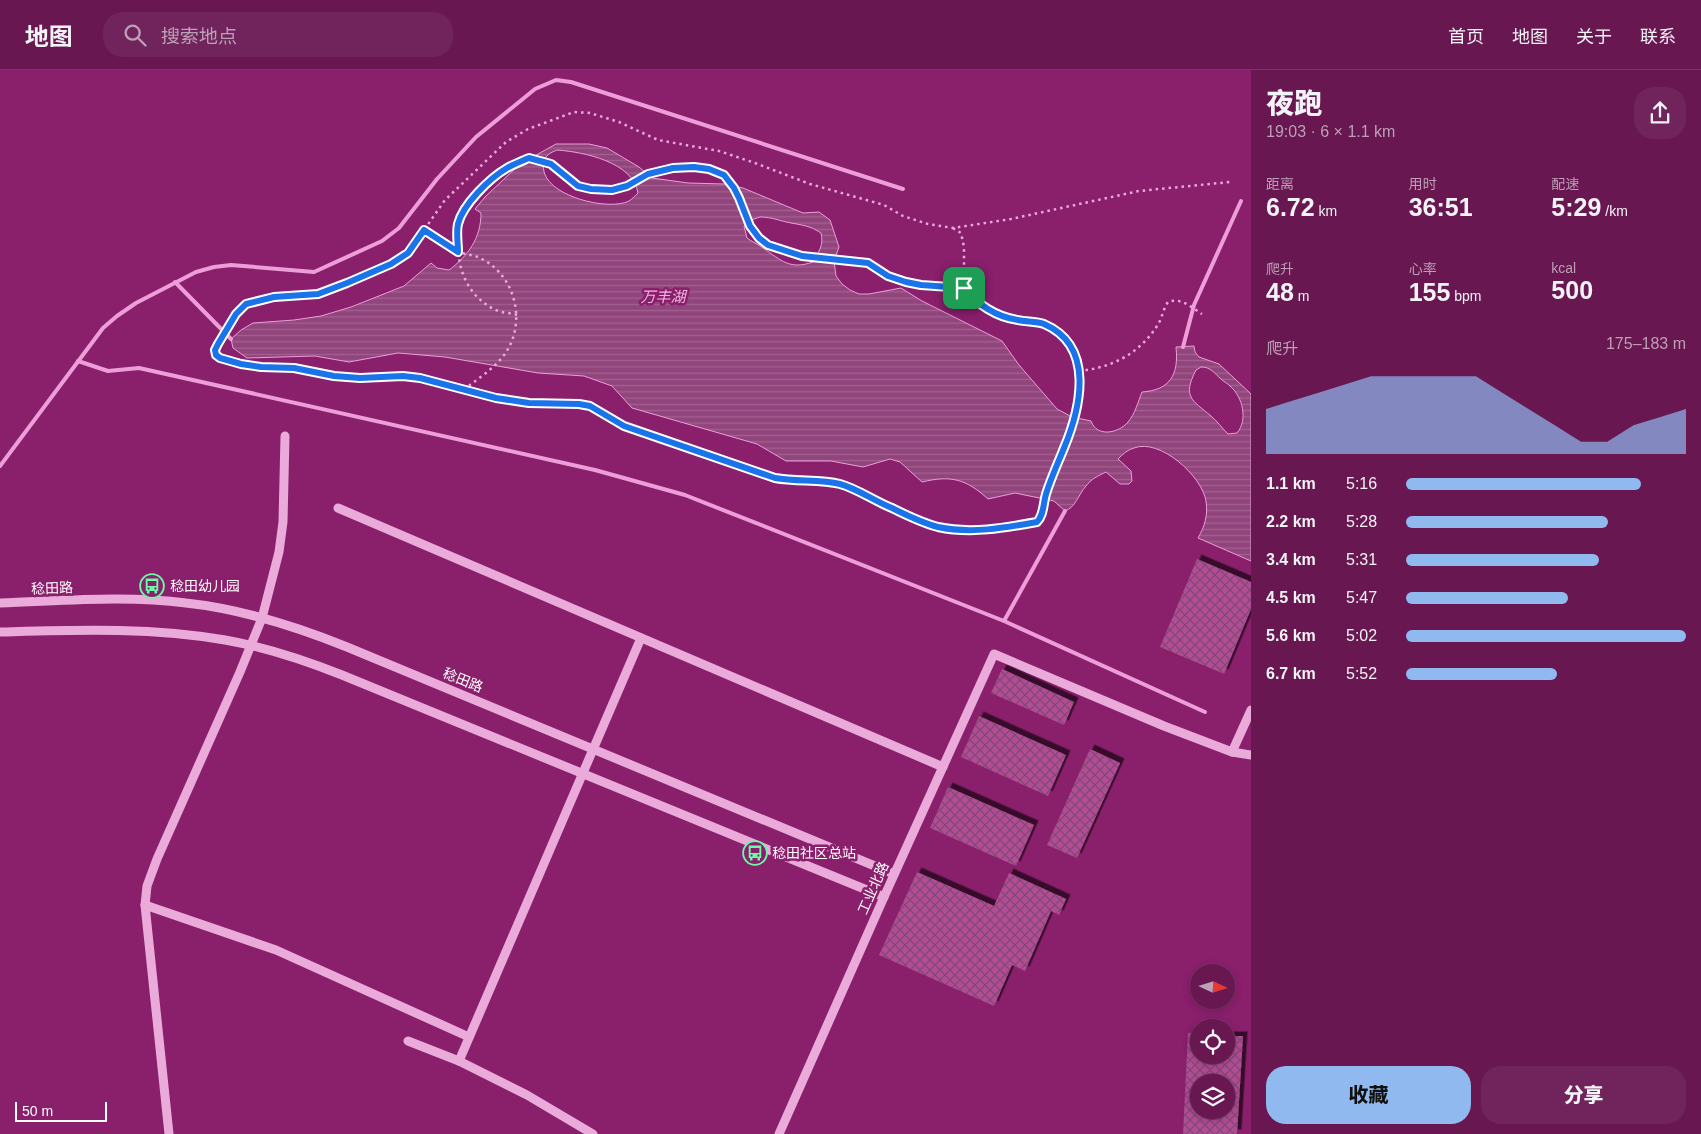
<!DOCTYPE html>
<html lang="zh">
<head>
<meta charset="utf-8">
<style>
	body { margin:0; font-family:Helvetica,"Noto Sans SC",sans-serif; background:#70245b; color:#f1f3f6; height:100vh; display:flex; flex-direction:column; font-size:19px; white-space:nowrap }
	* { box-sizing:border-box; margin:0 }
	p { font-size:16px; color:#bd9fb7 }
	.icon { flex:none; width:28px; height:28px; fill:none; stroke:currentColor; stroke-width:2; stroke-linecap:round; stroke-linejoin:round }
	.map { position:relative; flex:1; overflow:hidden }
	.details { display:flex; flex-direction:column; background:#681751; width:450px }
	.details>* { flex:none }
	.needle { width:32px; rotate:94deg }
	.buttons { position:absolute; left:1190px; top:894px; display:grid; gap:10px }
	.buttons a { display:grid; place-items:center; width:45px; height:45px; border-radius:50%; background:#681751; box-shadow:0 2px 8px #0003,0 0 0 1px #7b3668; font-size:25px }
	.scale { position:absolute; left:15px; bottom:12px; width:92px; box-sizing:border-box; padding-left:5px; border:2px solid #fff; border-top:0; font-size:14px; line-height:18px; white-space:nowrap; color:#fff; -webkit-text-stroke:4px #8a1f6c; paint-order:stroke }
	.pin { position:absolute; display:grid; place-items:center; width:42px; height:42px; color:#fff; margin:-21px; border-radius:10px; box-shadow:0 2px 8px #0006 }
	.round { display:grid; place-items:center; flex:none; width:52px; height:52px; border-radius:20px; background:#70245b }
	.overview { display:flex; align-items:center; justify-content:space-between; height:85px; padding:0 15px }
	h1 { font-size:28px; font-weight:800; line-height:38px }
	.figures { display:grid; grid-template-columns:repeat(3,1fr); gap:8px; height:85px; padding:5px 15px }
	.figures div { display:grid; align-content:center }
	.figures b { font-size:25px; font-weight:800 }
	.figures small { font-size:14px; font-weight:400 }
	.figures p { font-size:14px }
	.chart { height:140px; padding:10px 15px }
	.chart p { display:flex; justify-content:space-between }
	.chart svg { width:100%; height:90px; margin-top:5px; fill:#90b9f0; opacity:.7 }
	.primary-button { display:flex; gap:10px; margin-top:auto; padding:10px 15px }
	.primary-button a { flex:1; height:58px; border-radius:20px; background:#90b9f0; color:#111; font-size:20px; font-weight:800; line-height:58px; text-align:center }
	.primary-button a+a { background:#70245b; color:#f1f3f6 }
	ul { padding:0 15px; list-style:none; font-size:16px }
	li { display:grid; grid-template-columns:80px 60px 1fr; align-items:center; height:38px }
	li i { height:12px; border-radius:6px; background:#90b9f0 }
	header { display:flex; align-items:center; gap:30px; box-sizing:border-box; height:70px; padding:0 25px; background:#681751; border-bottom:1px solid #7b3668 }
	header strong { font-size:24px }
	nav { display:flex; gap:28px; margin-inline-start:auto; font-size:18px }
	.search { width:350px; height:45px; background:#70245b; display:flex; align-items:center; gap:12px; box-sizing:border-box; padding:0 18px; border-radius:20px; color:#bd9fb7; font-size:19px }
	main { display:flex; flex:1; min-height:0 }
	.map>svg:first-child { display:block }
	.water { fill:url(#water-rules); stroke:#ed9ed9; fill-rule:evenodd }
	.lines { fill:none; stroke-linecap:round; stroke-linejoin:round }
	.stream { stroke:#ed9ed9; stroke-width:4 }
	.building { fill:url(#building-cross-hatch); fill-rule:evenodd; filter:url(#shadow) }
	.path { stroke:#ebabda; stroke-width:2.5; stroke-dasharray:2.5 4; stroke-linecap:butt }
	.minor { stroke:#ebabda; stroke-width:9 }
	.route-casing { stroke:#fff; stroke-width:10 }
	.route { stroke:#1a73e8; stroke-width:6 }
	.labels { text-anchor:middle; stroke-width:5; stroke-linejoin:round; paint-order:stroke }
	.poi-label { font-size:14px; fill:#fff; stroke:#8a1f6c; text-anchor:start }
	.street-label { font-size:14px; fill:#fff; stroke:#8a1f6c }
	.water-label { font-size:15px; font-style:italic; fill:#f3b6e3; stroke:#8a1f6c }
</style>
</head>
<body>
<header>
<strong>地图</strong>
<div class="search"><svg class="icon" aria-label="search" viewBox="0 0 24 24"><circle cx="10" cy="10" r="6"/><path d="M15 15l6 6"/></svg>搜索地点</div>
<nav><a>首页</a><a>地图</a><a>关于</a><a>联系</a></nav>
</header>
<main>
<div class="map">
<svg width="1251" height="1064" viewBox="0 0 1251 1064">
	<defs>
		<pattern id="water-rules" width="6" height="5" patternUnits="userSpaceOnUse" patternTransform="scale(1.25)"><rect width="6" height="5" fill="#92457c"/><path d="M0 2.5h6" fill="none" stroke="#a26190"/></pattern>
		<pattern id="building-cross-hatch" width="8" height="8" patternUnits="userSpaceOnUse" patternTransform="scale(1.25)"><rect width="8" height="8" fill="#b44b97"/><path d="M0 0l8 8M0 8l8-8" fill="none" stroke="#804c72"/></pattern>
		<filter id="shadow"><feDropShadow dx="4.5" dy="-4.5" stdDeviation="0" flood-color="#0009"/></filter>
	</defs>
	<rect width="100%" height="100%" fill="#8a1f6c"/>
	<path class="water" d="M 556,74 L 589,74 L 607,78 L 639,97 L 652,108 L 688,113 L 724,114 L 743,118 L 803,143 L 819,142 L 830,150 L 839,177 L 834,191 L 836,206 L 842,214 L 850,220 L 859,224 L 869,224 L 901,218 L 922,231 L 1002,271 L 1019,295 L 1057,339 L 1072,347 L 1091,351 C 1097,368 1119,363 1128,352 C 1135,344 1138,332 1142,322 C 1170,320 1179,305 1176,277 L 1194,276 L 1195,282 L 1199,287 L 1219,294 L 1251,324 L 1251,491 L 1198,468 C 1205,456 1208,445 1206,431 C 1202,406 1160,368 1134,378 C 1127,380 1123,384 1118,389 L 1131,401 L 1132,411 L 1129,414 L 1120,414 L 1106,402 C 1098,406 1091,409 1086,416 C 1078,425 1076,437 1065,441 L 1054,431 L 1015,423 L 988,429 C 966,409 951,405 922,412 L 900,392 L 890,389 L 863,397 L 831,391 L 786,391 L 757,374 L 632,338 L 612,316 L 584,306 L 538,303 L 445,287 L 398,283 L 349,292 L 315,286 L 247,288 L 233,278 L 231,269 L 241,260 L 253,253 L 294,250 L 321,246 L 351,237 L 404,216 L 431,193 L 437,198 L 449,200 C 468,186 481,168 481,143 L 475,139 L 485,127 L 520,94 ZM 557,80 C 584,82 633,92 638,123 C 635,126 632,129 629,131 C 607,142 537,124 544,93 C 545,85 550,83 557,80 ZM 760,147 C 772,147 780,151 791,153 C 802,155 811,156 821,163 C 824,175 819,181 813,192 C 790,200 782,191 763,178 C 758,174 752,172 747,168 L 744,156 L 751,150 ZM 1201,297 C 1211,297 1214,303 1221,309 C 1224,312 1227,313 1230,316 C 1243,327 1248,350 1237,363 L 1228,364 C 1222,358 1217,351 1211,346 C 1192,330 1182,327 1196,300 Z"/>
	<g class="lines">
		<g class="stream">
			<path d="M 175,212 L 231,269"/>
			<path d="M 1183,277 L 1194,235 L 1241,131"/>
			<path d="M 78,291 L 108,301 L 139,298 L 595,400 L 685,425 L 1004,551 L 1205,642"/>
			<path d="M 0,396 L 103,258 L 117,246 L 136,233 L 196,202 L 214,197 L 231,195 L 314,202 L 382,171 L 399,158 L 437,109 L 476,67 L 535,19 L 556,10 L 571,12 L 903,119"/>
			<path d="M 1004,551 L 1065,441"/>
		</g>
	</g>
	<g class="building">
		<path d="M 1197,489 L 1251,512 L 1251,539 L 1224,604 L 1160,577 Z"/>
		<path d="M 1002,599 L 1074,632 L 1064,655 L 991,623 Z"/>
		<path d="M 979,646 L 1066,685 L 1048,726 L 961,687 Z"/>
		<path d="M 1090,679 L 1120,693 L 1077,788 L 1047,775 Z"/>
		<path d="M 948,717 L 1034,755 L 1016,796 L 930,758 Z"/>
		<path d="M 917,802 L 994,836 L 1009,803 L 1066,829 L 1059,845 L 1051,841 L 1025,901 L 1012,895 L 994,936 L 879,885 Z"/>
		<path d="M 1188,963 L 1199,964 L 1199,985 L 1226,985 L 1226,966 L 1243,966 L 1237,1064 L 1183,1064 ZM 1199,1012 L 1226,1012 L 1226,1040 L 1199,1040 Z"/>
	</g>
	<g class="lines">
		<g class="path">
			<path d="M 953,158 L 961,163 L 964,177 L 964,217"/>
			<path d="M 424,160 C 435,167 446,176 457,181 C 464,185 474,184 482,189 C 519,208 528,261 499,291 C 489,302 475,311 463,320"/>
			<path d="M 517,245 C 511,243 504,243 498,241 C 470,229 458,203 458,174 C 458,165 456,156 460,148 C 468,130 484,114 500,103 C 507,98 521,89 530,88 C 554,88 560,107 578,115 C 587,120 602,122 612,120 C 624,119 635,110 646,105 C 665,96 705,92 723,105 C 745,120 741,154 761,170 C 767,175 774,177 781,179 C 802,186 822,189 844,191 C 851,192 859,191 867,193 C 875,195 882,203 890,206 C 913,216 939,216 964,217 L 983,238 L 1015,250 L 1042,253 L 1062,264 L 1073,281 L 1079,301 L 1080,318 L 1072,359 L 1045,427 L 1041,448 L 1037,452 L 979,460 L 961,461 L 936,456 L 891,438 L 850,418 L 837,413 L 798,411 L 775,407 L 624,356 L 590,336 L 579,334 L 529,333 L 496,328 L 420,309 L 403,306 L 360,308 L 334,306 L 294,298 L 261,297 L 241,294 L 220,288 L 216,285 L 215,280 L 236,244 L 246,235 L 274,227 L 319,224 L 391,194 L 408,183 L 445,130 L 506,72 L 528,59 L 574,42 L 590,43 L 619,52 L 658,70 L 719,81 L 755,93 L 810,114 L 884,135 L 903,146 L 928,154 L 953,158 L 1011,149 L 1139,121 L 1230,112"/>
			<path d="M 1079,301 C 1111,298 1139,284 1157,256 C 1162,249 1163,239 1168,232 C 1181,227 1191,237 1202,244"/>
		</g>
		<g class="minor">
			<path d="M 338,438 L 943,697"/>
			<path d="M 0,533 C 62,531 125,525 186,533 C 242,539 295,556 347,577 L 894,804"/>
			<path d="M 0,562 C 75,560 150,557 225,570 C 265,577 304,590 342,605 L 884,827"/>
			<path d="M 1232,682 L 1251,640"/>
			<path d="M 145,835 L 276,880 L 469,967"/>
			<path d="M 408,971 L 459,991 L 527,1025 L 593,1064"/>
			<path d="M 459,991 L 641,568"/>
			<path d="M 169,1064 L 145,835 L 147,816 L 157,789 L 240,602 L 262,548 L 279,482 L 283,452 L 285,366"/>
			<path d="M 779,1064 L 884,827 L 994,584 L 1164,656 L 1232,682 L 1251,685"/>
		</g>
	</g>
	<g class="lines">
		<g class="route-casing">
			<path id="route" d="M 529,88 L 551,94 L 578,116 L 591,119 L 612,120 L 627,116 L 648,104 L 673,98 L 694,97 L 709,99 L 724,105 L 734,118 L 739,128 L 750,156 L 759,168 L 768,175 L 802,186 L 868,193 L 888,206 L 906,212 L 921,215 L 964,218 C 977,234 996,247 1018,250 C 1026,252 1036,251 1044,254 C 1095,276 1081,337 1064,378 C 1058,393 1051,408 1046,424 C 1043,434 1044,445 1037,452 C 1004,458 971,464 938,457 C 923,453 906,445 892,438 C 874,431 858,419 840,414 C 820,409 797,412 775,408 L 624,356 L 590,336 L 579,334 L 529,333 L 496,328 L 420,308 L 403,306 L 360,308 L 334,306 L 294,298 L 261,297 L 241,294 L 220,288 L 216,285 L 215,280 L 218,274 L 236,244 L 246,234 L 274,227 L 318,224 L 347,213 L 391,194 L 408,183 L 424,160 L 458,182 C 458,173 456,162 458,154 C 463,134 490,108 507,98 C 514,94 522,91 529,88 Z"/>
		</g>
		<use href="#route" class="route"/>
	</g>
	<defs>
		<g id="bus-ring" transform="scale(1.25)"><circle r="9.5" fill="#8a1f6c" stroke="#6afaa8" stroke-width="1.5"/><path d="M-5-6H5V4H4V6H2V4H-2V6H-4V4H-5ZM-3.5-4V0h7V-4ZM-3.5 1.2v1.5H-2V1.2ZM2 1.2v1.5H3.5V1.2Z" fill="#6afaa8"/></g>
	</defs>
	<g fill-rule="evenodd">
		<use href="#bus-ring" x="152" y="516"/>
		<use href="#bus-ring" x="755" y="783"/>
	</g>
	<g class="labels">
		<g class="poi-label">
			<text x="170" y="521">稔田幼儿园</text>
			<text x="772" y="788">稔田社区总站</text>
		</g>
		<g class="street-label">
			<text transform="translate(52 518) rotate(-2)" y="5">稔田路</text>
			<text transform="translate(463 610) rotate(22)" y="5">稔田路</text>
			<text transform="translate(873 818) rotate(-66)" y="5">工业北路</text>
		</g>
		<g class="water-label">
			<text x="663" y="232">万丰湖</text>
		</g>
	</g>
</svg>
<div class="buttons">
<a><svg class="needle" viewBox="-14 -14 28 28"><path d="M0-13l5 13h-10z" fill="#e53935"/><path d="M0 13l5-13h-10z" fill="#bd9fb7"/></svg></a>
<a><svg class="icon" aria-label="locate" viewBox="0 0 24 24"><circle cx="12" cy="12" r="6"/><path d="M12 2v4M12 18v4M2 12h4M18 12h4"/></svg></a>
<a><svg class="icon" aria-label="layers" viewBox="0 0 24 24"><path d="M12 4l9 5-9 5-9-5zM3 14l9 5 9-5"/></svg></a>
</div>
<div class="scale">50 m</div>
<div class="pin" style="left:964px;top:218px;background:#1e9e55"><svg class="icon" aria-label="arrive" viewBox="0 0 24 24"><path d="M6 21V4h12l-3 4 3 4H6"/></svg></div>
</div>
<section class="details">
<div class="overview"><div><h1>夜跑</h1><p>19:03 · 6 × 1.1 km</p></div><a class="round"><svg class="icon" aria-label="share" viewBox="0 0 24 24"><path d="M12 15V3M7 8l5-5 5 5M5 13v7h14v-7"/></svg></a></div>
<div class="figures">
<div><p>距离</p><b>6.72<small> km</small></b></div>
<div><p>用时</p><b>36:51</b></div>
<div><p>配速</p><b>5:29<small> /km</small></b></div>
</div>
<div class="figures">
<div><p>爬升</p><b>48<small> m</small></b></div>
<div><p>心率</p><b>155<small> bpm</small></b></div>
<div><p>kcal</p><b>500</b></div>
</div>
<div class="chart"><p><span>爬升</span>175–183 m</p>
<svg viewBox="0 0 160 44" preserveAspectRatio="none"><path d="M0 44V22L10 18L20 14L30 10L40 6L50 6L60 6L70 6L80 6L90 14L100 22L110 30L120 38L130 38L140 30L150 26L160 22V44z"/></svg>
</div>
<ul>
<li><b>1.1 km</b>5:16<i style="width:84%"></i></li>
<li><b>2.2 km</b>5:28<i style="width:72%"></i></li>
<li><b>3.4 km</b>5:31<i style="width:69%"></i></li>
<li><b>4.5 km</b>5:47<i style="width:58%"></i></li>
<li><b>5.6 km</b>5:02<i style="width:100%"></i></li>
<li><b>6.7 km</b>5:52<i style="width:54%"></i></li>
</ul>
<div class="primary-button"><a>收藏</a><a>分享</a></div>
</section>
</main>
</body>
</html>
